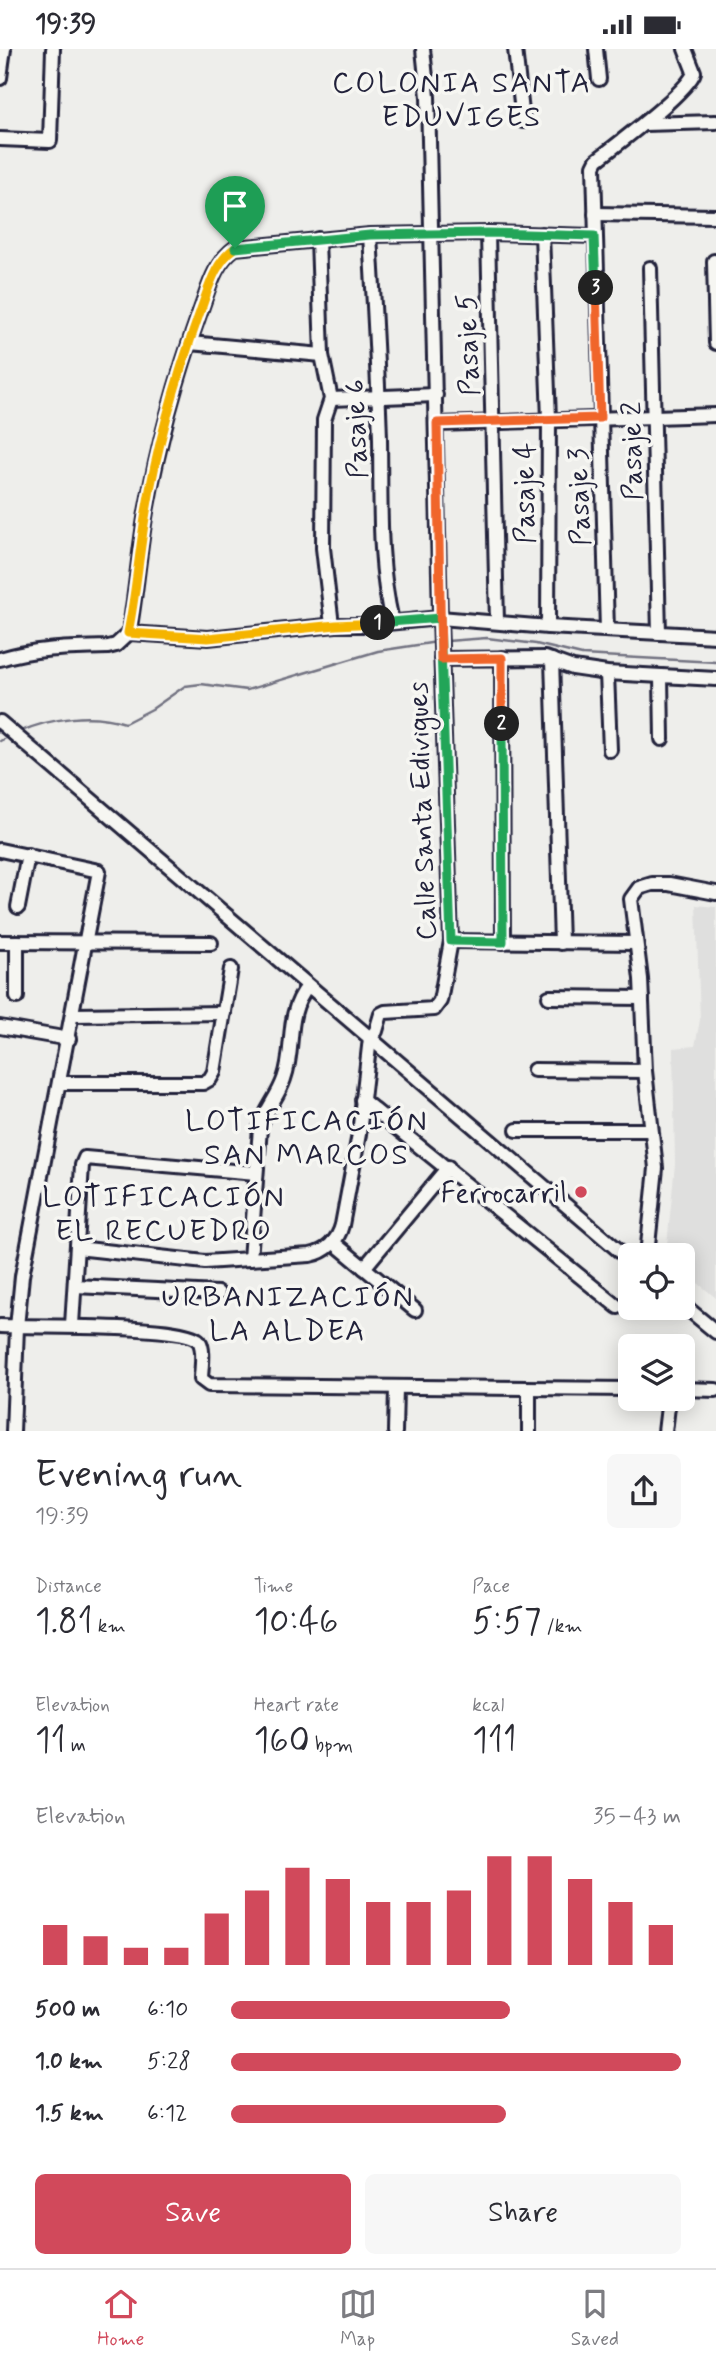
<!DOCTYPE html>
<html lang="en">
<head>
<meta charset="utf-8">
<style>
	body { margin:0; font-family:Mynerve,sans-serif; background:#f7f7f7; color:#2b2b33; height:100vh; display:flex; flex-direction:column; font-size:26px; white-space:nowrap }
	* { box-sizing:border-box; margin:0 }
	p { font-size:23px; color:#7c7c81 }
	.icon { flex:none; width:38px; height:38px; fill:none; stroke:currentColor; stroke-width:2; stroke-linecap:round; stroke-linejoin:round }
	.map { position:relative; height:1382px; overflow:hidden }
	.sheet { display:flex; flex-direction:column; background:#fff; flex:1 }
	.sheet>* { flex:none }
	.controls { position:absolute; left:618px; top:1194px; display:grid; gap:14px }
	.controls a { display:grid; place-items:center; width:77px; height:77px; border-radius:10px; background:#fff; box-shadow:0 4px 18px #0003; font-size:35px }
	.pin { position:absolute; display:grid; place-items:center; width:60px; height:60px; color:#fff; margin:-72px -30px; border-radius:50% 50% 50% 0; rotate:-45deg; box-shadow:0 0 7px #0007 }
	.pin .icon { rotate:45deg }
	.km { position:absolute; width:35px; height:35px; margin:-18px; border-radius:50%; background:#222; color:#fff; font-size:19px; line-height:35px; text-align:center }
	.round { display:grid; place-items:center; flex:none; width:74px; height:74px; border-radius:10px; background:#f7f7f7 }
	.summary { display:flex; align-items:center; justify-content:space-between; height:119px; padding:0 35px }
	h1 { font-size:38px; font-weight:600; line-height:52px }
	.metrics { display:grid; grid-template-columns:repeat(3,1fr); gap:10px; height:119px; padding:7px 35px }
	.metrics div { display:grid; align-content:center }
	.metrics b { font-size:35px; font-weight:600 }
	.metrics small { font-size:19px; font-weight:400 }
	.metrics p { font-size:19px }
	.chart { height:196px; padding:14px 35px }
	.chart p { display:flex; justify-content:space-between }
	.chart svg { width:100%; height:126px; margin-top:7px; stroke:#d1495b; stroke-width:6 }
	.cta { display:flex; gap:14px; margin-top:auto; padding:14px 35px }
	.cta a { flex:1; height:80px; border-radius:10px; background:#d1495b; color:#fff; font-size:28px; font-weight:600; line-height:80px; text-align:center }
	.cta a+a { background:#f7f7f7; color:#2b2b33 }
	ul { padding:0 35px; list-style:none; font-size:23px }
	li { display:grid; grid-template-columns:112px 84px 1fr; align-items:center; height:52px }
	li i { height:18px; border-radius:9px; background:#d1495b }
	.status { display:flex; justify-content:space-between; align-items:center; height:49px; padding:0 35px; background:#fff; direction:ltr }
	.status svg { height:19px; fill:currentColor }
	.menu { display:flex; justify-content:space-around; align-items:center; height:98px; border-top:2px solid #e1e1e2; background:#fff; font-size:19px; color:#7c7c81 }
	.menu a { display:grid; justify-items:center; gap:4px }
	.menu .selected { color:#d1495b }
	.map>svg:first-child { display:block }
	.built { fill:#dfdfde }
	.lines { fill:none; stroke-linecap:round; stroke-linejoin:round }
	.stream { stroke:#727281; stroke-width:2.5 }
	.minor-casing { stroke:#22223b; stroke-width:18 }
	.minor { stroke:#f6f6f2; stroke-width:12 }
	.split-1-casing { stroke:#fff; stroke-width:14 }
	.split-2-casing { stroke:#fff; stroke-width:14 }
	.split-3-casing { stroke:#fff; stroke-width:14 }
	.split-4-casing { stroke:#fff; stroke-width:14 }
	.split-1 { stroke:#f5b400; stroke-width:9 }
	.split-2 { stroke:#22a559; stroke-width:9 }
	.split-3 { stroke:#f0652b; stroke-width:9 }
	.split-4 { stroke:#22a559; stroke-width:9 }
	.poi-dot { fill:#d1495b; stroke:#f6f6f2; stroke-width:2.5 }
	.labels { text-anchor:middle; stroke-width:7; stroke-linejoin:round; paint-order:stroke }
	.street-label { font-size:28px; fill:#22223b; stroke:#f6f6f2 }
	.poi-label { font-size:28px; fill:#22223b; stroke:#f6f6f2; text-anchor:end }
	.neighbourhood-label { font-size:30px; letter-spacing:2px; fill:#22223b; stroke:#f6f6f2 }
</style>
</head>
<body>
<div class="status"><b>19:39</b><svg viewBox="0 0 49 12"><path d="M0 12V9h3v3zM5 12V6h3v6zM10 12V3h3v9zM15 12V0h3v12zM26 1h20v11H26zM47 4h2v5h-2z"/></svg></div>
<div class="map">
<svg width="716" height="1383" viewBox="0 0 716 1383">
	<rect width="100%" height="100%" fill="#eeeeeb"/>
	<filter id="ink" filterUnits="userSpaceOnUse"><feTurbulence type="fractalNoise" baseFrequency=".0143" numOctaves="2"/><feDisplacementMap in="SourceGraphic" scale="14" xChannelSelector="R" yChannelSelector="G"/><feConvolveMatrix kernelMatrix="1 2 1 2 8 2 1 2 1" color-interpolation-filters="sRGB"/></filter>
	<g filter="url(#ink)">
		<path class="built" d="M 696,856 L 716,858 L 716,1249 L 698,1234 L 693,1239 L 683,1230 L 682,1206 L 666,1206 L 675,1115 L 673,999 L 695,997 L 700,971 Z"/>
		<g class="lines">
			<g class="stream">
				<path d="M 447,592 L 487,589 L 536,595 L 582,606 L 716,613"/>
				<path d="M 19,683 C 51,669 92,663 125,674 L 152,660 L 185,637 L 201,635 L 247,641 L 378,602 L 437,593"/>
				<path d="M 0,692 L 10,687"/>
			</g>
			<g class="minor-casing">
				<g id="minor">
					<path d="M 515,0 L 523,72"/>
					<path d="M 596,0 L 599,30"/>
					<path d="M 0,29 L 4,0"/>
					<path d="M 644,75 L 716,73"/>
					<path d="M 0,90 L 50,92 L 53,0"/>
					<path d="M 595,165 L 716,167"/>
					<path d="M 488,184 L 497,573"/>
					<path d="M 542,185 L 549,370 L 548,578"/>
					<path d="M 370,186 C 374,254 378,322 380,390 C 381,451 378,513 392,572"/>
					<path d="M 318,190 L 322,306 L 331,350 L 324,371 L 323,499 L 332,576"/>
					<path d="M 714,212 L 716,294"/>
					<path d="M 650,219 L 659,584"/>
					<path d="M 190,294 L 322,306"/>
					<path d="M 331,350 L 436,346"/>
					<path d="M 437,375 L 716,366"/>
					<path d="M 607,581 L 594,117 L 597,111 C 615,97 690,41 694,23 L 685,0"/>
					<path d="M 129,584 L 208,589 L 336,576 L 366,576 L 440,569 L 548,578 L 716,587"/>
					<path d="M 502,609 L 503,893"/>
					<path d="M 0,610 C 36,599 71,599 108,598 L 116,596 L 129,584 C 136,544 139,503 146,463 C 158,396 177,327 200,263 C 209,239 214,214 235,199 L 370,186 L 488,184 L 594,187"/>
					<path d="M 441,610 L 545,609 L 573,619 L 607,624 L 716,630"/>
					<path d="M 552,611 L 561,894"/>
					<path d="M 607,624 L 610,701"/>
					<path d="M 661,627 L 662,690"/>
					<path d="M 0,673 L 630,1211"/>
					<path d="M 0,801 L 99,822 L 22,1227 L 17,1278 L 13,1383"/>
					<path d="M 18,858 L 28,806"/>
					<path d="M 451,892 L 636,894"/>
					<path d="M 0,893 L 211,894"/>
					<path d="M 17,893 L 17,948"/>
					<path d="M 549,948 L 642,949"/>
					<path d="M 73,966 L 224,964"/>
					<path d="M 0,978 L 69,990"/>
					<path d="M 534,1021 L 645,1022"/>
					<path d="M 59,1034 L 203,1034 L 210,1030 L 214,1023 L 231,920"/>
					<path d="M 362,1051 L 618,1258"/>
					<path d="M 517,1081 L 651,1081"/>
					<path d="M 333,1193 L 415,1261"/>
					<path d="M 77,1199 L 205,1213 L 310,1206 C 326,1203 338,1192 342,1176 L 359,1085 L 370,989 L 376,982 L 381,965 L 385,963 L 434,960 L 440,952 L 451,892 L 440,569 L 428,48 L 423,0"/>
					<path d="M 647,1206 L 656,1119 L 645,1022 L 641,930 L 631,850 L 639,839 L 652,835 L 669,835 L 716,844"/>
					<path d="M 250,1210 L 260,1079 C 265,1061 278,1048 284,1030 C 296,997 284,967 308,937"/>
					<path d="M 364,1219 L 448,1118"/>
					<path d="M 75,1237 L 218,1244"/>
					<path d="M 682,1255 L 716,1283"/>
					<path d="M 72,1276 L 82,1116 L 85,1109 L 256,1124"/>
					<path d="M 0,1277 C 28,1278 186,1275 199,1292 C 205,1301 201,1320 201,1330 L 209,1336 L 630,1340"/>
					<path d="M 682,1340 L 716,1341"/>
					<path d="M 395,1383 L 396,1338"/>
					<path d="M 529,1383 L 529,1341"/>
					<path d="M 665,1383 L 669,1349"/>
				</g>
			</g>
			<use href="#minor" class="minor"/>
		</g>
	</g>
	<g class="lines" filter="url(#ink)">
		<g class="split-1-casing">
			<path id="split-1" d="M 235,199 C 214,214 209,239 200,263 C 177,327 157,396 146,463 C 139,504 136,544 128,584 L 208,589 L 336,576 L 378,574"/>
		</g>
		<g class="split-2-casing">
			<path id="split-2" d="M 378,574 L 440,569 L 451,892 L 503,893 L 502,675"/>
		</g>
		<g class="split-3-casing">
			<path id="split-3" d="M 502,675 L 502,609 L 441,610 L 437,374 L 600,369 L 596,239"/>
		</g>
		<g class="split-4-casing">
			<path id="split-4" d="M 235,199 L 370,186 L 488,184 L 594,187 L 596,239"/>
		</g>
		<use href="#split-1" class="split-1"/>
		<use href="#split-2" class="split-2"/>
		<use href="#split-3" class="split-3"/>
		<use href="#split-4" class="split-4"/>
	</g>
	<circle class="poi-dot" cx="581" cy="1143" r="7"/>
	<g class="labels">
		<g class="street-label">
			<text transform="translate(467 296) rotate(-92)" y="10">Pasaje 5</text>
			<text transform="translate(355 380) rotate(-92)" y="10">Pasaje 6</text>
			<text transform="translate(631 402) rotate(-91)" y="10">Pasaje 2</text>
			<text transform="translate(524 444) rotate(-90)" y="10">Pasaje 4</text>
			<text transform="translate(578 448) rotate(-92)" y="10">Pasaje 3</text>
			<text transform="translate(421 762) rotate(-92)" y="10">Calle Santa Edivigues</text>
		</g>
		<g class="poi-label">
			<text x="567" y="1153">Ferrocarril</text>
		</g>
		<g class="neighbourhood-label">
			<text x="462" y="43">COLONIA SANTA<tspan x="462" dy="34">EDUVIGES</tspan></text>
			<text x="307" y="1081">LOTIFICACIÓN<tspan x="307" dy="34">SAN MARCOS</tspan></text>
			<text x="164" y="1157">LOTIFICACIÓN<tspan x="164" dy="34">EL RECUEDRO</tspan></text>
			<text x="288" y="1257">URBANIZACIÓN<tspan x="288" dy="34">LA ALDEA</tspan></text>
		</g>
	</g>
</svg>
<div class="controls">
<a><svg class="icon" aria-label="locate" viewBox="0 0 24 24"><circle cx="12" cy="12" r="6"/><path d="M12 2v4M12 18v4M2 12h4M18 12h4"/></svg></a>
<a><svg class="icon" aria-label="layers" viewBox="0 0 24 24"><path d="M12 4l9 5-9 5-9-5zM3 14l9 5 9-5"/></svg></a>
</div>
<div class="pin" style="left:235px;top:199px;background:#1e9e55"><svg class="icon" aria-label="arrive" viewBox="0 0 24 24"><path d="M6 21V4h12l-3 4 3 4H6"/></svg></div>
<b class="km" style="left:378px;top:574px">1</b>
<b class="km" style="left:502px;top:675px">2</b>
<b class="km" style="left:596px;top:239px">3</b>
</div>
<section class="sheet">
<div class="summary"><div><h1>Evening run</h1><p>19:39</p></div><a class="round"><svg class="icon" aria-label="share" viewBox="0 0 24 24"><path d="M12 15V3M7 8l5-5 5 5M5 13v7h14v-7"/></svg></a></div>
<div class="metrics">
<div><p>Distance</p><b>1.81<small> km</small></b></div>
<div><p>Time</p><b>10:46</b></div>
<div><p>Pace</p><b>5:57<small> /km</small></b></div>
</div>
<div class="metrics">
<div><p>Elevation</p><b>11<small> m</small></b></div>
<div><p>Heart rate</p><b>160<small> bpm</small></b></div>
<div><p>kcal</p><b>111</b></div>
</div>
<div class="chart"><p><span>Elevation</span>35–43 m</p>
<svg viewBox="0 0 160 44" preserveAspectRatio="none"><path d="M5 44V30M15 44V34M25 44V38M35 44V38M45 44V26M55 44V18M65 44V10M75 44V14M85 44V22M95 44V22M105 44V18M115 44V6M125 44V6M135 44V14M145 44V22M155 44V30"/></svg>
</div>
<ul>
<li><b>500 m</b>6:10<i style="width:62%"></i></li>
<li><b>1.0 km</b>5:28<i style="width:100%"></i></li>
<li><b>1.5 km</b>6:12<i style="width:61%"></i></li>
</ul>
<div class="cta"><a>Save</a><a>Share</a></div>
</section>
<nav class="menu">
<a class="selected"><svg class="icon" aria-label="home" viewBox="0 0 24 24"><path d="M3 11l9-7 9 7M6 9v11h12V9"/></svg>Home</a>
<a><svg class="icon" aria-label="map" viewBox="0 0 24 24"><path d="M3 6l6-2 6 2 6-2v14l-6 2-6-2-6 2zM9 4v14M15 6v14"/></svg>Map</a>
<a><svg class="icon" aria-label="saved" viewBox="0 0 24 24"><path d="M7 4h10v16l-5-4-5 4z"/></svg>Saved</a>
</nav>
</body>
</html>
